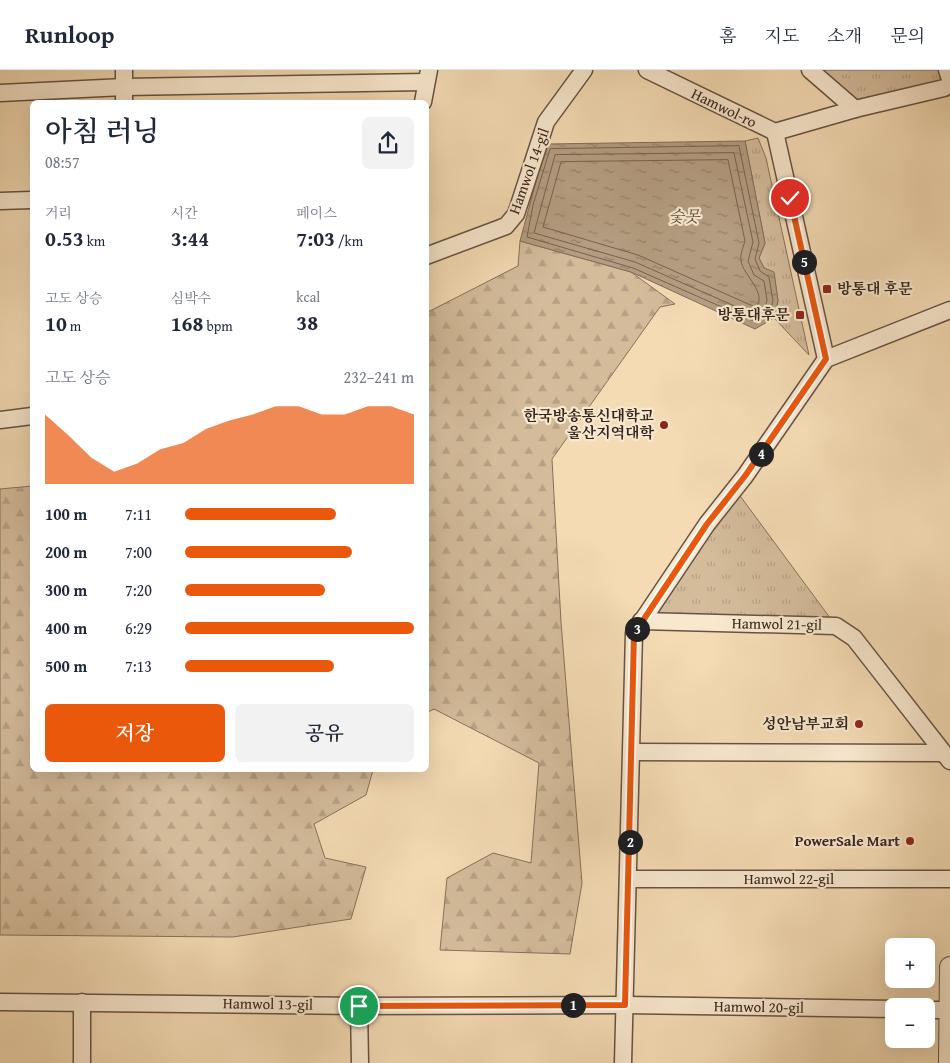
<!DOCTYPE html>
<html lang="ko">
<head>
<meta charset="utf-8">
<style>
	body { margin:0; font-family:"Gentium Book Plus","Noto Serif KR",serif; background:#f2f2f3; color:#1f2937; height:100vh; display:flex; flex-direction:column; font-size:19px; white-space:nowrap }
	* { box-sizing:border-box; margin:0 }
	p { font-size:16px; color:#747a83 }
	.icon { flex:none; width:28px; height:28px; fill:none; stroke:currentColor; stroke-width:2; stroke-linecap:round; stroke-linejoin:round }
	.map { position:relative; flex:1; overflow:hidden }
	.panel { position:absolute; left:30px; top:30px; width:399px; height:672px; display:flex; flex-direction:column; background:#fff; border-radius:8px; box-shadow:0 5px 20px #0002 }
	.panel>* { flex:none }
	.buttons { position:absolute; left:885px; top:868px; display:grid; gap:10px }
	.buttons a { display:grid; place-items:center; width:50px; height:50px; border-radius:8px; background:#fff; box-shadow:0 5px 20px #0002; font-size:25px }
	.pin { position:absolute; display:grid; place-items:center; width:42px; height:42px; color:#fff; margin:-21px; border:2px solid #fff; border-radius:50%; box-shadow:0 1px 5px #0007 }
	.km { position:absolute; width:25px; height:25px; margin:-12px; border-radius:50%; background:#222; color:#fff; font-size:14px; line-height:25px; text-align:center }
	.round { display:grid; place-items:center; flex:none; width:52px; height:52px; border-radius:8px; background:#f2f2f3 }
	.overview { display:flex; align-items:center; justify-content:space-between; height:85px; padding:0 15px }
	h1 { font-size:28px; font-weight:600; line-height:38px }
	.stats { display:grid; grid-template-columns:repeat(3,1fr); gap:8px; height:85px; padding:5px 15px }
	.stats div { display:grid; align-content:center }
	.stats b { font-size:21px; font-weight:600 }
	.stats small { font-size:14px; font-weight:400 }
	.stats p { font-size:14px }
	.chart { height:140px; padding:10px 15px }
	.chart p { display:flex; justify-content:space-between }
	.chart svg { width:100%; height:90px; margin-top:5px; fill:#ea580c; opacity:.7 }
	.button { display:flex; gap:10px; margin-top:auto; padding:10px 15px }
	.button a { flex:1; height:58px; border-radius:8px; background:#ea580c; color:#fff; font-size:20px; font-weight:600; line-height:58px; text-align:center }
	.button a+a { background:#f2f2f3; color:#1f2937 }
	ul { padding:0 15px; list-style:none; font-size:16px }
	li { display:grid; grid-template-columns:80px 60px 1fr; align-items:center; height:38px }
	li i { height:12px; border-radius:6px; background:#ea580c }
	header { display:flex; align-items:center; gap:30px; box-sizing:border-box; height:70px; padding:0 25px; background:#fff; border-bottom:1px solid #e0e1e3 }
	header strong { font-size:24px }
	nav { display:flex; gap:28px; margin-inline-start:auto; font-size:18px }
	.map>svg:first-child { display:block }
	.forest { fill:url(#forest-firs); stroke:#86715d }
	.park { fill:url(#park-tufts); stroke:#86715d }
	.water { fill:url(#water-ripples); stroke:#826d5a }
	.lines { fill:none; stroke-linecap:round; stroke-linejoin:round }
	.shore { stroke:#766250; stroke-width:1 }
	.minor-casing { stroke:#665344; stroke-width:19 }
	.tertiary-casing { stroke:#665344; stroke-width:22 }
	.minor { stroke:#f8e8ce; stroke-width:16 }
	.tertiary { stroke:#f8e8ce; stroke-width:20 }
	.route-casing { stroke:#fff; stroke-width:10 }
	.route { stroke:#ea580c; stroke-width:6 }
	.poi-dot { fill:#8f2418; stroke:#f8e8ce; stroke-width:2 }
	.labels { text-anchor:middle; stroke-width:4.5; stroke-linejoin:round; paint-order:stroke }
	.street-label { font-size:15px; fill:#37261f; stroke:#f8e8ce }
	.poi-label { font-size:15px; font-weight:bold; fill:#37261f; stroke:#f8e8ce; text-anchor:end }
	.water-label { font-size:16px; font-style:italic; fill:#5c4a3c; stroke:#f8e8ce }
</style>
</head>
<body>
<header>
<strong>Runloop</strong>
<nav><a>홈</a><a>지도</a><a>소개</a><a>문의</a></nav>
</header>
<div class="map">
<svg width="950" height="993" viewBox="0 0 950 993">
	<defs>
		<pattern id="forest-firs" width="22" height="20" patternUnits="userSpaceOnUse" patternTransform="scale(1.25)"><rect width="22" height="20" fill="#d4bc9b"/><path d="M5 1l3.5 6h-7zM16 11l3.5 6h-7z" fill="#b7a185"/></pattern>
		<pattern id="park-tufts" width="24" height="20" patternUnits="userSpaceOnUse" patternTransform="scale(1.25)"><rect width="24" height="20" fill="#d4bc9b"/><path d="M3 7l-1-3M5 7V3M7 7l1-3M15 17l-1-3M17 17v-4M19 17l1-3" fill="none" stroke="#b7a185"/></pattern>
		<pattern id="water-ripples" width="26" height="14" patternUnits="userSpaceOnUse" patternTransform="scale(1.25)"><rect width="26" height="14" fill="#b49d81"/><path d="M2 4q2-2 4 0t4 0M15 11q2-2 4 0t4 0" fill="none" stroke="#938069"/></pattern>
	</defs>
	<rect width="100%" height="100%" fill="#f4dbb4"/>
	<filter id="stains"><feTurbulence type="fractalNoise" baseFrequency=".004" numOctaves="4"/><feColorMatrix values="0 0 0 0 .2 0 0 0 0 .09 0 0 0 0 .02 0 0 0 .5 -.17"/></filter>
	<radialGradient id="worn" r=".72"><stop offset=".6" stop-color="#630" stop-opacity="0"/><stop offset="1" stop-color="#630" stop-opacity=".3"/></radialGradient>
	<g class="forest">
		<path d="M 520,171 L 631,202 L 675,234 L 660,237 L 552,389 L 561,552 L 582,813 L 570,884 L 440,880 L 447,808 L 493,783 L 531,793 L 539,693 L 434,639 L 426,643 L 426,243 L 518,196 Z"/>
		<path d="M 32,416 L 32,700 L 373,700 L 366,725 L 314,754 L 325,788 L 366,797 L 351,849 L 233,867 L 0,865 L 0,419 Z"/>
	</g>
	<g class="park">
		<path d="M 819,0 L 947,0 L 950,9 L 855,39 Z"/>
		<path d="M 758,68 L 766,88 L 809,285 L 774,248 L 778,231 L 774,203 L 764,198 L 759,188 L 765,173 L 745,71 Z"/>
		<path d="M 735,419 L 836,556 L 641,551 Z"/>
	</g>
	<path class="water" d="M 745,71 L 765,173 L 759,188 L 764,198 L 774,202 L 778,231 L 774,248 L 755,259 L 631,202 L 520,171 L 546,74 Z"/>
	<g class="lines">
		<g class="shore">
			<path d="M 739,76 L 759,173 L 755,189 L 760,201 L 769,207 L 773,231 L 769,244 L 756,252 L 633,198 L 527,167 L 533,135 L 550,79 Z"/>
			<path d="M 734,83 L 753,172 L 748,191 L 754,205 L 764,211 L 767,230 L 764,240 L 755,245 L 635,192 L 534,163 L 555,85 Z"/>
			<path d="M 728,90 L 745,171 C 743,178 740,184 741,191 C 743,205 769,225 755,237 L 638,185 L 543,157 L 561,92 Z"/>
		</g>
		<g class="minor-casing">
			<g id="minor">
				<path d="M 647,0 L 775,62 L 855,39 L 944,18"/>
				<path d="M 810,0 L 855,39"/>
				<path d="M 947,0 L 950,9"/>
				<path d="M 0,23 L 124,17 L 426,12"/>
				<path d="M 124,32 L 124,0"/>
				<path d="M 423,32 L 429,0"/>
				<path d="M 0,131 L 32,130"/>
				<path d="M 426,186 L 506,156 L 516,144 L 546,52 L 584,0"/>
				<path d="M 826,289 L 950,240"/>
				<path d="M 0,350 L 32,346"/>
				<path d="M 641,551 L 836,556 L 854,568 L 950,691"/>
				<path d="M 632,682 L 943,683"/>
				<path d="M 628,809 L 950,809"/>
				<path d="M 0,932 L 359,936 L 625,935 L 894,939"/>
				<path d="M 82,932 L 82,993"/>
				<path d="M 359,936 L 360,993"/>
				<path d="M 926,940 L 950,940"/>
				<path d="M 623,993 L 634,563 L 707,454 L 745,406 L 826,289 L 775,62"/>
			</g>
		</g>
		<g class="tertiary-casing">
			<path id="tertiary" d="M 949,993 L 950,897"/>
		</g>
		<use href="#minor" class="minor"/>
		<use href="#tertiary" class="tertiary"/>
	</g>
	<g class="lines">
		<g class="route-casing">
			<path id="route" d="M 359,936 L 625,935 L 634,564 L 707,454 L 745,406 L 826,289 L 790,128"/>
		</g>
		<use href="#route" class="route"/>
	</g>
	<g class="poi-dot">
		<rect x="822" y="214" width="10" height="10" rx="2.5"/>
		<rect x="795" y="240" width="10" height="10" rx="2.5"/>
		<circle cx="664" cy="355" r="5"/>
		<circle cx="859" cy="654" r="5"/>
		<circle cx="910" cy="771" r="5"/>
	</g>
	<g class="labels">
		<g class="street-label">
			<text transform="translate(724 38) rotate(26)" y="5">Hamwol-ro</text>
			<text transform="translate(529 101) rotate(-70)" y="5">Hamwol 14-gil</text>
			<text transform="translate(777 554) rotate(1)" y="5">Hamwol 21-gil</text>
			<text x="789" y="814">Hamwol 22-gil</text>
			<text transform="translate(268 934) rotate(1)" y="5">Hamwol 13-gil</text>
			<text transform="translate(759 937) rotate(1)" y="5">Hamwol 20-gil</text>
		</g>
		<g class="poi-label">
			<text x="837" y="224" text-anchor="start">방통대 후문</text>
			<text x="790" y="250">방통대후문</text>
			<text x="654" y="351">한국방송통신대학교<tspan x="654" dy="17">울산지역대학</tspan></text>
			<text x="849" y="659">성안남부교회</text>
			<text x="900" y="776">PowerSale Mart</text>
		</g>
		<g class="water-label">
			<text x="684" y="152">숯못</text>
		</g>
	</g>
	<rect width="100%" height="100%" filter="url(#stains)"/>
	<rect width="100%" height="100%" fill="url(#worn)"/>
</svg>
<div class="buttons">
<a>+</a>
<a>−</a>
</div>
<div class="pin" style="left:359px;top:936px;background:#1e9e55"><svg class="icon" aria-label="arrive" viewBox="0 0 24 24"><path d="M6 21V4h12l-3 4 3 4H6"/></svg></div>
<div class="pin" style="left:790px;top:128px;background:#d93025"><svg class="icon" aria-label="check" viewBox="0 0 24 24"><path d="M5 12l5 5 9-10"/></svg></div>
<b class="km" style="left:573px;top:935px">1</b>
<b class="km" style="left:630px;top:772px">2</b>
<b class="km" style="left:637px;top:559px">3</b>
<b class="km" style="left:761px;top:384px">4</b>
<b class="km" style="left:804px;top:192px">5</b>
<section class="panel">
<div class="overview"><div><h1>아침 러닝</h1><p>08:57</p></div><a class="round"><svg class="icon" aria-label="share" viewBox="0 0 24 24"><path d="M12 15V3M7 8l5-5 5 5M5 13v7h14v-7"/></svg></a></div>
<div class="stats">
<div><p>거리</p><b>0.53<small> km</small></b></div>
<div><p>시간</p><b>3:44</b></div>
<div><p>페이스</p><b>7:03<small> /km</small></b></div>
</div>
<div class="stats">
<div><p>고도 상승</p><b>10<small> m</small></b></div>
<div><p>심박수</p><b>168<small> bpm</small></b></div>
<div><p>kcal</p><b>38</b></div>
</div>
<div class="chart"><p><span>고도 상승</span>232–241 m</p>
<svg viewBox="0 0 160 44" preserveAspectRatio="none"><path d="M0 44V10L10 20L20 31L30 38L40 34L50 27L60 24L70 17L80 13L90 10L100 6L110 6L120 10L130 10L140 6L150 6L160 10V44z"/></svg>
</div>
<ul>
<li><b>100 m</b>7:11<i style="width:66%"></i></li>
<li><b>200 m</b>7:00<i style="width:73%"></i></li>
<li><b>300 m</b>7:20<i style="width:61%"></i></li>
<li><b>400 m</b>6:29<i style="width:100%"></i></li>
<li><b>500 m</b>7:13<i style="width:65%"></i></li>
</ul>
<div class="button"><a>저장</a><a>공유</a></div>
</section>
</div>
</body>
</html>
